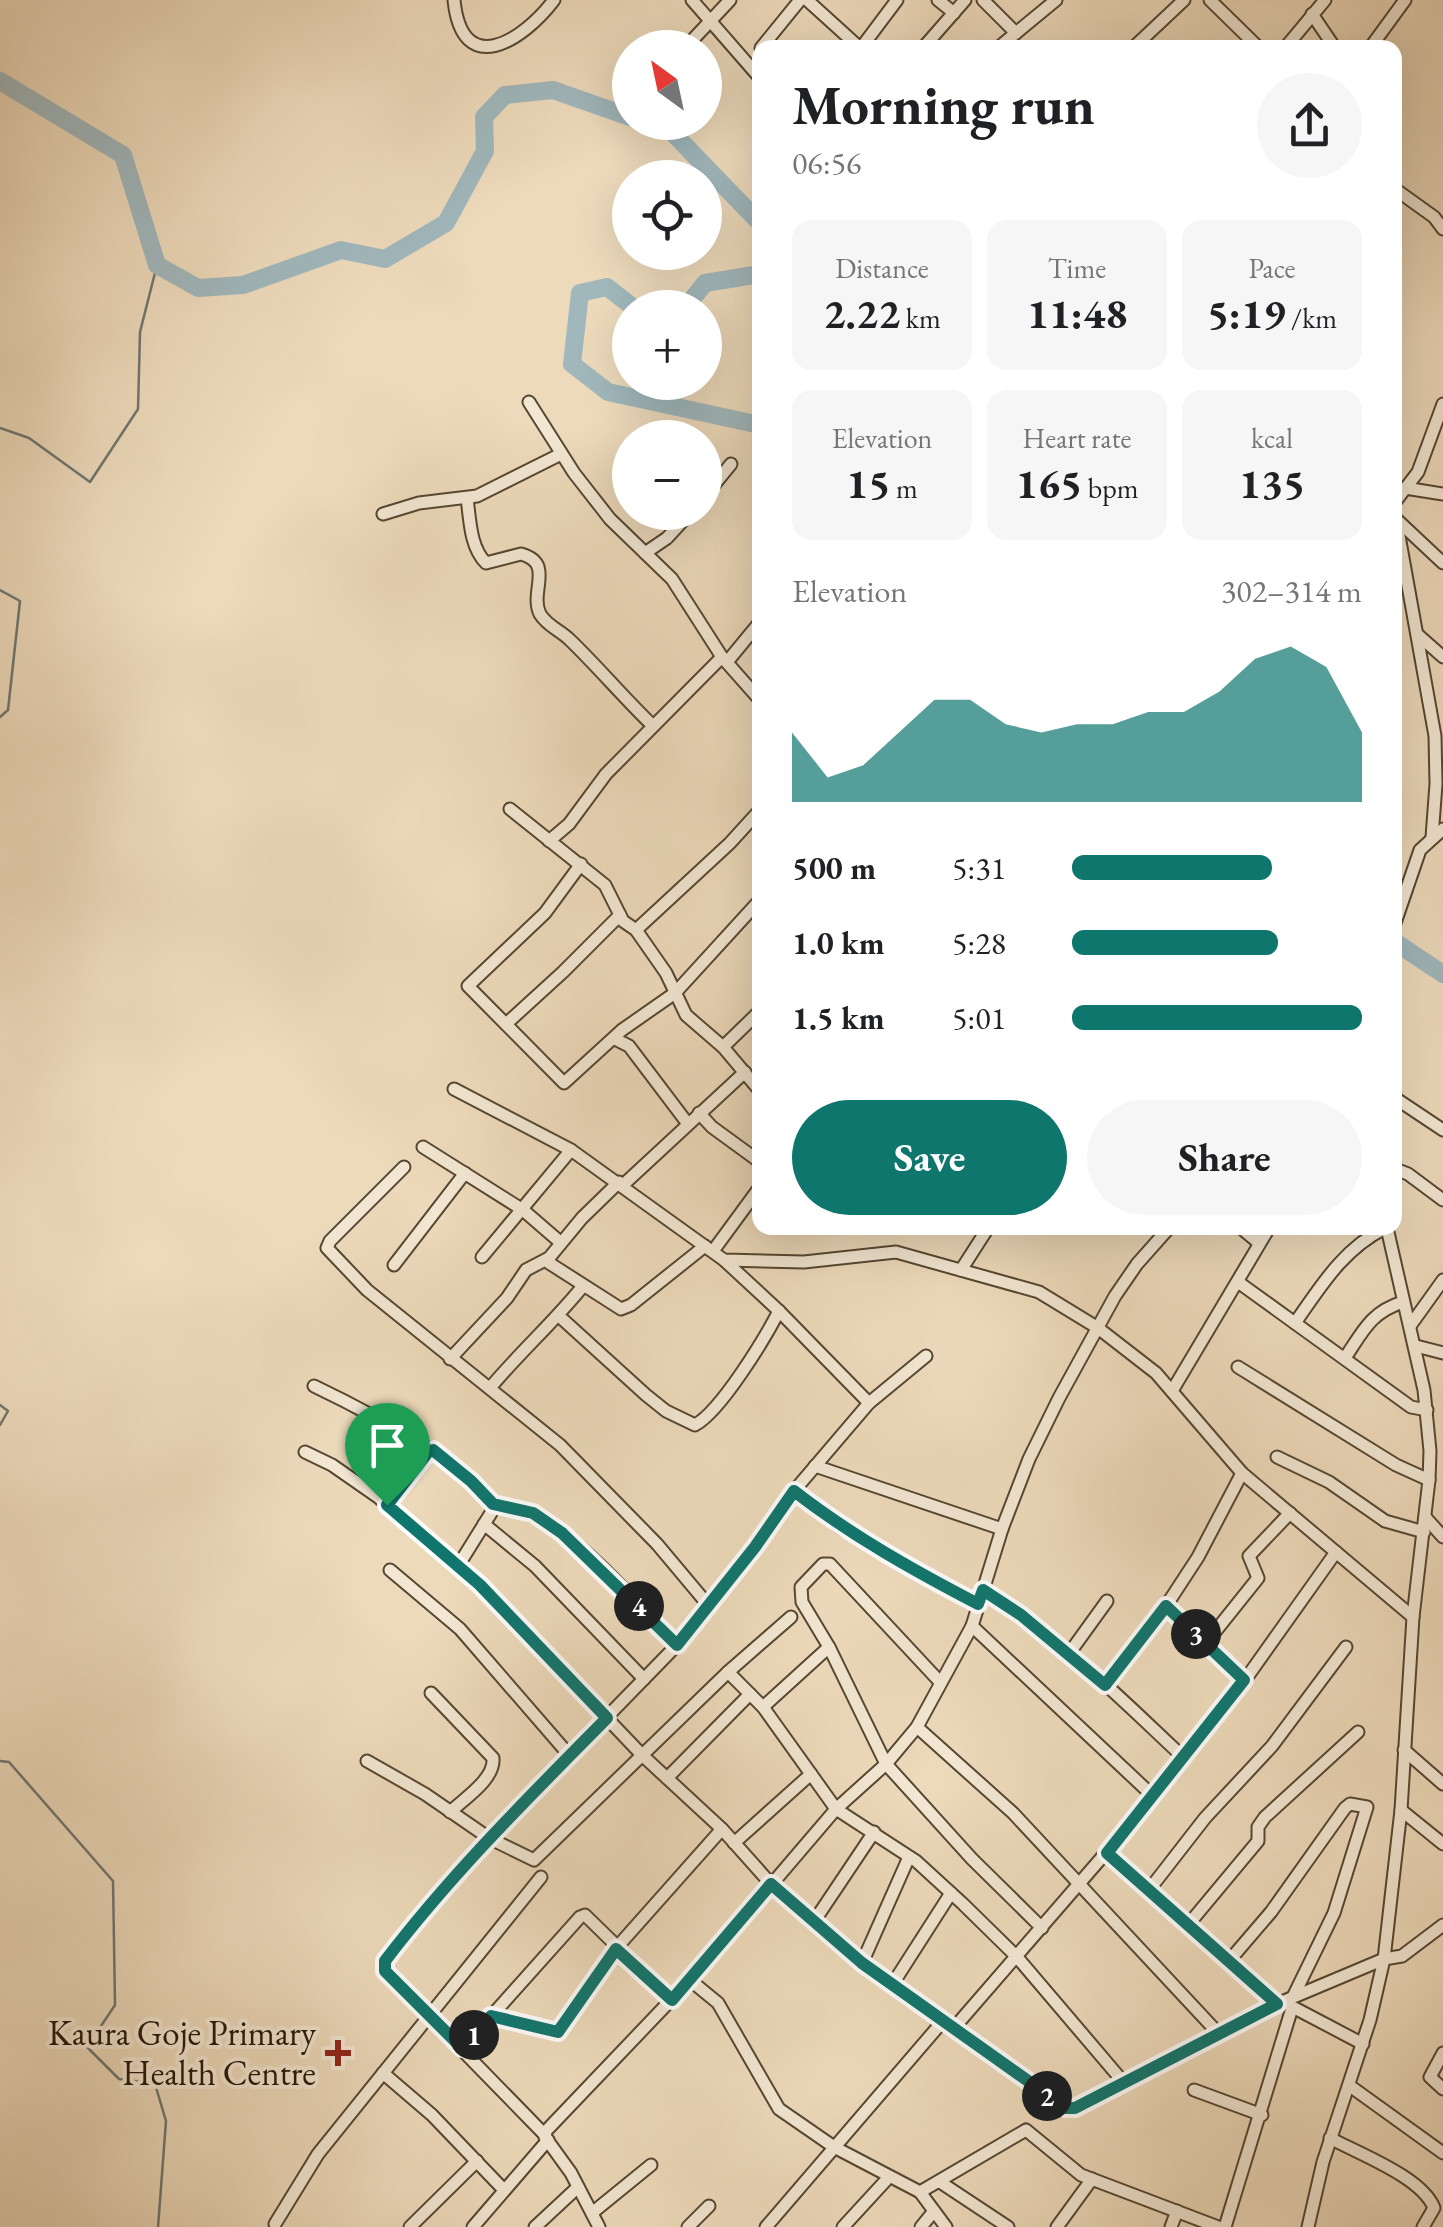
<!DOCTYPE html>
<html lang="en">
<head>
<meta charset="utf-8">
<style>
	body { margin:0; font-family:"EB Garamond",serif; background:#f6f6f6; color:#202124; height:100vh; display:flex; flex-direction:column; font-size:38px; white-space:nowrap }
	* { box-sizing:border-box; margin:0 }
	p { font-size:32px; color:#757577 }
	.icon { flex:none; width:55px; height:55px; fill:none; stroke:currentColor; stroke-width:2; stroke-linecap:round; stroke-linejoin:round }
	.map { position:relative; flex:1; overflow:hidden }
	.side { position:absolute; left:752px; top:40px; width:650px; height:1195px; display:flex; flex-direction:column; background:#fff; border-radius:20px; box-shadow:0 10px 40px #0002 }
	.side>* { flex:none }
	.needle { width:65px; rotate:327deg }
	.controls { position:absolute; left:612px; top:30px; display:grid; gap:20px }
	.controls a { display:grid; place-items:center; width:110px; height:110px; border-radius:50%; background:#fff; box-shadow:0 10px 40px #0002; font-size:50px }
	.pin { position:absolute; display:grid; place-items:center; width:85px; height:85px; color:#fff; margin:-102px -42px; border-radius:50% 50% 50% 0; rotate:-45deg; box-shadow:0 0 10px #0007 }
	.pin .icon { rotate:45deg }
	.km { position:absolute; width:50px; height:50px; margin:-25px; border-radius:50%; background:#222; color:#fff; font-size:28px; line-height:50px; text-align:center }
	.round { display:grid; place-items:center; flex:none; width:105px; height:105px; border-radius:52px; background:#f6f6f6 }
	.summary { display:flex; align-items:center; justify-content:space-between; height:170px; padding:0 40px }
	h1 { font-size:55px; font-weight:700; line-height:75px }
	.metrics { display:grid; grid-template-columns:repeat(3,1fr); gap:15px; height:170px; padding:10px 40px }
	.metrics div { display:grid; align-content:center; border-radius:20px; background:#f6f6f6; text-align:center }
	.metrics b { font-size:42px; font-weight:700 }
	.metrics small { font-size:28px; font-weight:400 }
	.metrics p { font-size:28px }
	.chart { height:280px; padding:20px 40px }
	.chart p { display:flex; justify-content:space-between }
	.chart svg { width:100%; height:180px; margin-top:10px; fill:#0f766e; opacity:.7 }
	.action { display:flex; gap:20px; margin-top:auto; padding:20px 40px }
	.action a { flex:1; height:115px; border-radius:60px; background:#0f766e; color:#fff; font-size:40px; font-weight:700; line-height:115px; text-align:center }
	.action a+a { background:#f6f6f6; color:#202124 }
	ul { padding:0 40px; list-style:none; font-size:32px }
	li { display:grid; grid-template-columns:160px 120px 1fr; align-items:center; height:75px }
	li i { height:25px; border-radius:12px; background:#0f766e }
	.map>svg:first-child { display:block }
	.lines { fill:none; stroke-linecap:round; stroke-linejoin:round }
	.stream { stroke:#6e7773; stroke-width:2.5 }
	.river { stroke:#a0b7bc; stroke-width:18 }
	.street-casing { stroke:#564732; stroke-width:15 }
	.street { stroke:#f3e7d3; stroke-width:11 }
	.route-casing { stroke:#fff; stroke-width:20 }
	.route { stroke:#0f766e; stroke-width:12 }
	.poi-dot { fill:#8f2418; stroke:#f3e7d3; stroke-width:4 }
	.labels { text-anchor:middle; stroke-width:8; stroke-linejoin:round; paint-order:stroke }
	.poi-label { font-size:35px; fill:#241605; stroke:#f3e7d3; text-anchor:end }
</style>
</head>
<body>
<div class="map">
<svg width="1443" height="2227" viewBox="0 0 1443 2227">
	<rect width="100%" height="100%" fill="#eddabb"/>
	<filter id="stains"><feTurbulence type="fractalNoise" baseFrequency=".002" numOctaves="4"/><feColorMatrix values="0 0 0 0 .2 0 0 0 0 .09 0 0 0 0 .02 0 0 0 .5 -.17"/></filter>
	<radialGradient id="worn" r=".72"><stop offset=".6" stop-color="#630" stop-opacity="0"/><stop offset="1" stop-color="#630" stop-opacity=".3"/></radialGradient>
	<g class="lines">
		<g class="stream">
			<path d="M 0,428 L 29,438 L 90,482 L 138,409 L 140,332 L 157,265"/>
			<path d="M 0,590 L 20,601 L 8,710 L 0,717"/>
			<path d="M 0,1405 L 8,1411 L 0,1425"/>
			<path d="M 0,1761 L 9,1762 L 113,1881 L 115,2005 L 87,2047 L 119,2079 L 155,2084 L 166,2121 L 158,2227"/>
		</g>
		<g class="river">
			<path d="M 0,81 L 123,155 L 157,265 L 198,288 L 243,285 L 341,250 L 385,259 L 446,223 L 485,151 L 484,117 L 505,95 L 553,90 L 630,117"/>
			<path d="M 647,122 L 671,131 L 760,223"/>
			<path d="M 634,308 L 607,287 L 580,293 L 572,364 L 608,392 L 760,425"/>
			<path d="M 685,308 L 705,283 L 760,274"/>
			<path d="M 1395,942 L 1443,974"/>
		</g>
		<g class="street-casing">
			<g id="street">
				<path d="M 454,0 C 462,80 523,41 554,0"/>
				<path d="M 692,0 L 760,78"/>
				<path d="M 807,0 L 860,48"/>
				<path d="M 938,0 L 954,13"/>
				<path d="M 983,0 L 1016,33 L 998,48"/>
				<path d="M 1210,0 L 1259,48"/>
				<path d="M 1312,14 L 1335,48"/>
				<path d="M 1016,33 L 1056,0"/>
				<path d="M 685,48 L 730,0"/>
				<path d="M 761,48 L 800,0"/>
				<path d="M 861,48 L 897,0"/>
				<path d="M 923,48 L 965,0"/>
				<path d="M 1133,48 L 1184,0"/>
				<path d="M 1285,48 L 1325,0"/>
				<path d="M 1370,48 L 1405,0"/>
				<path d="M 1395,189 L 1434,217 L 1443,229"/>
				<path d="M 529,402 L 574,473 L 610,519 L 672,579 L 722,657 L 760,700"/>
				<path d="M 1405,488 L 1443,494"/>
				<path d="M 705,496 L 731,464"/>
				<path d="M 467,498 C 470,520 470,547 486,563 L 521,554 C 555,563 529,592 540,614 C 547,626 560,630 570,640 C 598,667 623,697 652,725"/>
				<path d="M 1395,502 L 1418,472 L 1443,404"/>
				<path d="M 383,514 L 419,503 L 477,496 L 561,454"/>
				<path d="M 1395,518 L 1443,563"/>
				<path d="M 1396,519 L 1435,736 L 1436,784 L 1432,837"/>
				<path d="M 645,553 L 667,538 L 691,512"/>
				<path d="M 1417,634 L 1443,657"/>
				<path d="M 727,662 L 760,622"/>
				<path d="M 510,809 L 605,885 L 623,921 L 636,930 L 666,973 L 686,1015 L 723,1047 L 760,1091"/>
				<path d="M 549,841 L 569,824 L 606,774 L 722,657"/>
				<path d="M 581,864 L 545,913 L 468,986 L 564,1083 L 622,1030 L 675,993 L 760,900"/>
				<path d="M 1395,923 L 1420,850 L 1443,829"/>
				<path d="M 636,930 L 730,843 L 760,810"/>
				<path d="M 506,1024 L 563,972 L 620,915"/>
				<path d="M 615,1039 L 629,1046 L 688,1124"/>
				<path d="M 723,1047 L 760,1011"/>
				<path d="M 454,1089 L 571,1150 L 724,1260 L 804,1262 L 896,1252 L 1039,1292 L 1098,1328 L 1156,1373 L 1242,1473 L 1413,1617"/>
				<path d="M 1395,1098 L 1443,1130"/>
				<path d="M 699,1113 L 712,1127 L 760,1162"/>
				<path d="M 423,1147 L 523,1210 L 560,1242"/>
				<path d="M 404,1167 L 330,1241 L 327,1248 L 367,1290 L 560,1445 L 657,1544 L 709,1606"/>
				<path d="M 1395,1169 L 1408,1174 L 1443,1200"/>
				<path d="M 623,1185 L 745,1072"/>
				<path d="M 1241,1228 L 1259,1243"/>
				<path d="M 713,1251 L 760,1187"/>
				<path d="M 482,1257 L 571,1150"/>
				<path d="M 549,1258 L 549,1263 L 621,1309 L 631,1305 L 705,1246"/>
				<path d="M 724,1260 L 779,1311 L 869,1403"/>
				<path d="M 394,1265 L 465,1173"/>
				<path d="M 961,1270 L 988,1228"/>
				<path d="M 1238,1282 L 1411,1407 L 1427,1410"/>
				<path d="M 559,1316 L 646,1395 L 666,1411 L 695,1425 C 721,1411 765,1338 779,1311"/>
				<path d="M 1295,1323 C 1321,1286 1343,1249 1385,1228"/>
				<path d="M 1410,1326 L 1443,1280"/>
				<path d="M 1416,1346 L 1443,1353"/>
				<path d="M 1345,1358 C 1363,1331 1371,1312 1403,1302"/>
				<path d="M 450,1359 L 507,1298 L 526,1270 L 549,1258 L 582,1218 L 619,1182"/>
				<path d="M 1238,1367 L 1396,1465 L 1429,1480"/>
				<path d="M 314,1386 C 356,1406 396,1428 435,1452 C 457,1465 472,1488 492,1503 C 505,1512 531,1510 549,1523 C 597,1556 636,1603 677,1645"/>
				<path d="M 490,1388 C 520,1352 554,1322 583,1286"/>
				<path d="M 1172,1391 L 1269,1228"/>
				<path d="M 305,1452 L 332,1465 L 378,1497 L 480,1585 L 642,1755 L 722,1829 L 771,1884 L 813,1923 L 862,1963 L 1066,2108 L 1075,2108 L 1277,2004 L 1384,1959 L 1402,1956 L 1443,1925"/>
				<path d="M 1277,1457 L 1329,1482 L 1385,1521 L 1424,1532"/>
				<path d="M 815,1466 L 1002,1529"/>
				<path d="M 794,1491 L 840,1527 L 978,1604"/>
				<path d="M 387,1505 L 431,1450"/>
				<path d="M 1425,1517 L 1443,1537"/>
				<path d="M 484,1524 L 535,1566 L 644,1679"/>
				<path d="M 458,1566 L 491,1513 L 493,1504"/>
				<path d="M 390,1570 L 460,1629 L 570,1756"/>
				<path d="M 983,1590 C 1057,1634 1120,1698 1182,1756"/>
				<path d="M 1166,1606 L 1245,1680"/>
				<path d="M 972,1626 L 1153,1796"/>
				<path d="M 1206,1643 L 1258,1578 L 1249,1556 L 1290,1513"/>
				<path d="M 1068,1655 L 1107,1601"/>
				<path d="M 728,1672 L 763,1707 L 836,1809 L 916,1861 L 963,1904 L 1017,1957 L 1125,2084"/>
				<path d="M 940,1682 L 830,1564 L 823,1564 L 801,1587 L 802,1602 L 829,1647 L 886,1764 L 972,1859 L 1042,1928"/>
				<path d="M 1105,1685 L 1166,1606 L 1198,1557 L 1242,1473"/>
				<path d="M 431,1693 L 493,1758 C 495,1779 465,1798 450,1812"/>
				<path d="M 763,1707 L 829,1647"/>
				<path d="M 917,1727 L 1013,1813 L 1219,2034"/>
				<path d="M 1404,1750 L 1443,1784"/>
				<path d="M 367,1761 L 425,1794 L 489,1838 L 534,1860 L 728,1672 L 791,1617"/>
				<path d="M 667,1778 L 750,1694"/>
				<path d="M 1401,1810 L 1443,1844"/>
				<path d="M 734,1843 L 811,1774"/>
				<path d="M 1107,1853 L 1277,2004"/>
				<path d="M 1149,1890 L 1205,1818 L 1272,1746 L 1346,1647"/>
				<path d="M 813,1923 L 874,1832"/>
				<path d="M 1188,1925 L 1258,1841 L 1258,1827 L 1265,1817 L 1358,1732"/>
				<path d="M 1229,1961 L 1271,1912 L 1345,1808 L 1350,1804 L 1367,1807 L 1334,1913 L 1293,1997"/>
				<path d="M 862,1963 L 909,1857"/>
				<path d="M 690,1980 L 718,2003 L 779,2109 L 834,2147 L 920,2192 L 946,2227"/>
				<path d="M 892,1985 L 951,1893"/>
				<path d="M 1287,2004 L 1363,2044"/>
				<path d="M 491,2016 L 557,2031 L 619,1945 L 722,1829"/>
				<path d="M 954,2028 L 1136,1818 L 1245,1680 L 1336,1552"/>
				<path d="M 462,2049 L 580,1917 L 585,1915 L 672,2000"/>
				<path d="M 1443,2053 L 1430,2077 L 1443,2089"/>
				<path d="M 383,2073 L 432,2115 L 503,2189"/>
				<path d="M 1350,2086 L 1443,2153"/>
				<path d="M 1194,2090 L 1262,2115"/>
				<path d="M 545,2135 L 385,1971 L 385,1961 L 431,1901 L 489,1838 L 677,1645 L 755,1547 L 794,1491 L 869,1403 L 926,1356"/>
				<path d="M 1330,2138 C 1359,2154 1422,2177 1434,2208 L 1423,2227"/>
				<path d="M 940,2182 L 1008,2227"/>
				<path d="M 920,2192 L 1026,2130 L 1081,2175 L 1218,2227"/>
				<path d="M 592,2213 L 651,2165"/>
				<path d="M 275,2224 L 318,2154 L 541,1877"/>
				<path d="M 410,2227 L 477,2161"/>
				<path d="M 473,2227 L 548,2140"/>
				<path d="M 535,2227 L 578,2187"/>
				<path d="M 599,2227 L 571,2173 L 545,2137 L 546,2131 L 690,1980 L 836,1809 L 886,1764 L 917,1727 L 972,1626 L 1002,1529 L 1029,1459 L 1059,1398 L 1115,1296 L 1137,1264 L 1169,1228"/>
				<path d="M 688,2227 L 709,2206"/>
				<path d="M 766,2227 L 943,2021"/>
				<path d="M 843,2227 L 889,2177"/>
				<path d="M 921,2227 L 934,2211"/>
				<path d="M 1057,2227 L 1092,2179"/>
				<path d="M 1171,2227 L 1177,2211"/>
				<path d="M 1225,2227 L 1292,2008"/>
				<path d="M 1308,2227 L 1323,2162 L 1370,2020 L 1384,1959 L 1401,1810 L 1413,1617 L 1429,1480 L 1430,1451 L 1424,1390 L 1387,1228"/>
			</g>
		</g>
		<use href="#street" class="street"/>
	</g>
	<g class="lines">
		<g class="route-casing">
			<path id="route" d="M 433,1450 L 471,1481 L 493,1504 L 533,1513 L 562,1533 L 677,1645 L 755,1547 L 794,1491 C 852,1536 913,1570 978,1604 L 983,1590 L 1021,1615 L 1105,1685 L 1166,1606 L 1244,1680 L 1107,1853 L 1277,2004 L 1075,2108 L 1066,2108 L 862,1963 L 771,1884 L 672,2000 L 616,1949 L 558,2032 L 491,2016 L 462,2048 L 385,1971 L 385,1961 C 452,1873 529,1797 607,1718 L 480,1585 L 387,1505 L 428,1452 Z"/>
		</g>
		<use href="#route" class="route"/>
	</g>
	<path class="poi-dot" d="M333 2038h10v10h10v10h-10v10h-10v-10h-10v-10h10z"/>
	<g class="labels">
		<g class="poi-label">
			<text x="316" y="2045">Kaura Goje Primary<tspan x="316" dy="40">Health Centre</tspan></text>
		</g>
	</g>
	<rect width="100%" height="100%" filter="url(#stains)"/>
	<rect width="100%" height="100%" fill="url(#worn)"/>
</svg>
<div class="controls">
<a><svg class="needle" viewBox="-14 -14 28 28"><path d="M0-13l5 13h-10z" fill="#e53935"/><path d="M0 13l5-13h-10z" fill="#757577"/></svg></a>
<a><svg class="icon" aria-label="locate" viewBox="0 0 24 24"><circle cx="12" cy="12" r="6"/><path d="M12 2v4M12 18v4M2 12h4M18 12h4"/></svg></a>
<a>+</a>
<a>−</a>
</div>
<div class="pin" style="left:387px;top:1505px;background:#1e9e55"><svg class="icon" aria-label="arrive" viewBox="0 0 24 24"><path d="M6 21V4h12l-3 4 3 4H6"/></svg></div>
<b class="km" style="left:474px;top:2035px">1</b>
<b class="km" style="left:1047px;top:2096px">2</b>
<b class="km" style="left:1196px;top:1634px">3</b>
<b class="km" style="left:639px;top:1606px">4</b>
<section class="side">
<div class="summary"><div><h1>Morning run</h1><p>06:56</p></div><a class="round"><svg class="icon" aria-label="share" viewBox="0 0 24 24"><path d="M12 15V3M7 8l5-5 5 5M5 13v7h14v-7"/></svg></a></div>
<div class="metrics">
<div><p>Distance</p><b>2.22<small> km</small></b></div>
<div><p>Time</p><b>11:48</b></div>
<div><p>Pace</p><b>5:19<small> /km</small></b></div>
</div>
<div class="metrics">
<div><p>Elevation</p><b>15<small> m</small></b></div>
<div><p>Heart rate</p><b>165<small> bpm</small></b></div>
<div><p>kcal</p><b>135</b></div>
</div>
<div class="chart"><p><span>Elevation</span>302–314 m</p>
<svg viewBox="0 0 160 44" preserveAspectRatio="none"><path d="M0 44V27L10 38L20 35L30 27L40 19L50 19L60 25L70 27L80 25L90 25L100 22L110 22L120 17L130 9L140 6L150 11L160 27V44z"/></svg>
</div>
<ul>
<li><b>500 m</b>5:31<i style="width:69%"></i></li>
<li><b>1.0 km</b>5:28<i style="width:71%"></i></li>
<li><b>1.5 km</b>5:01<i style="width:100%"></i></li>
</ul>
<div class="action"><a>Save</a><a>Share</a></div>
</section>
</div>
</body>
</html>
